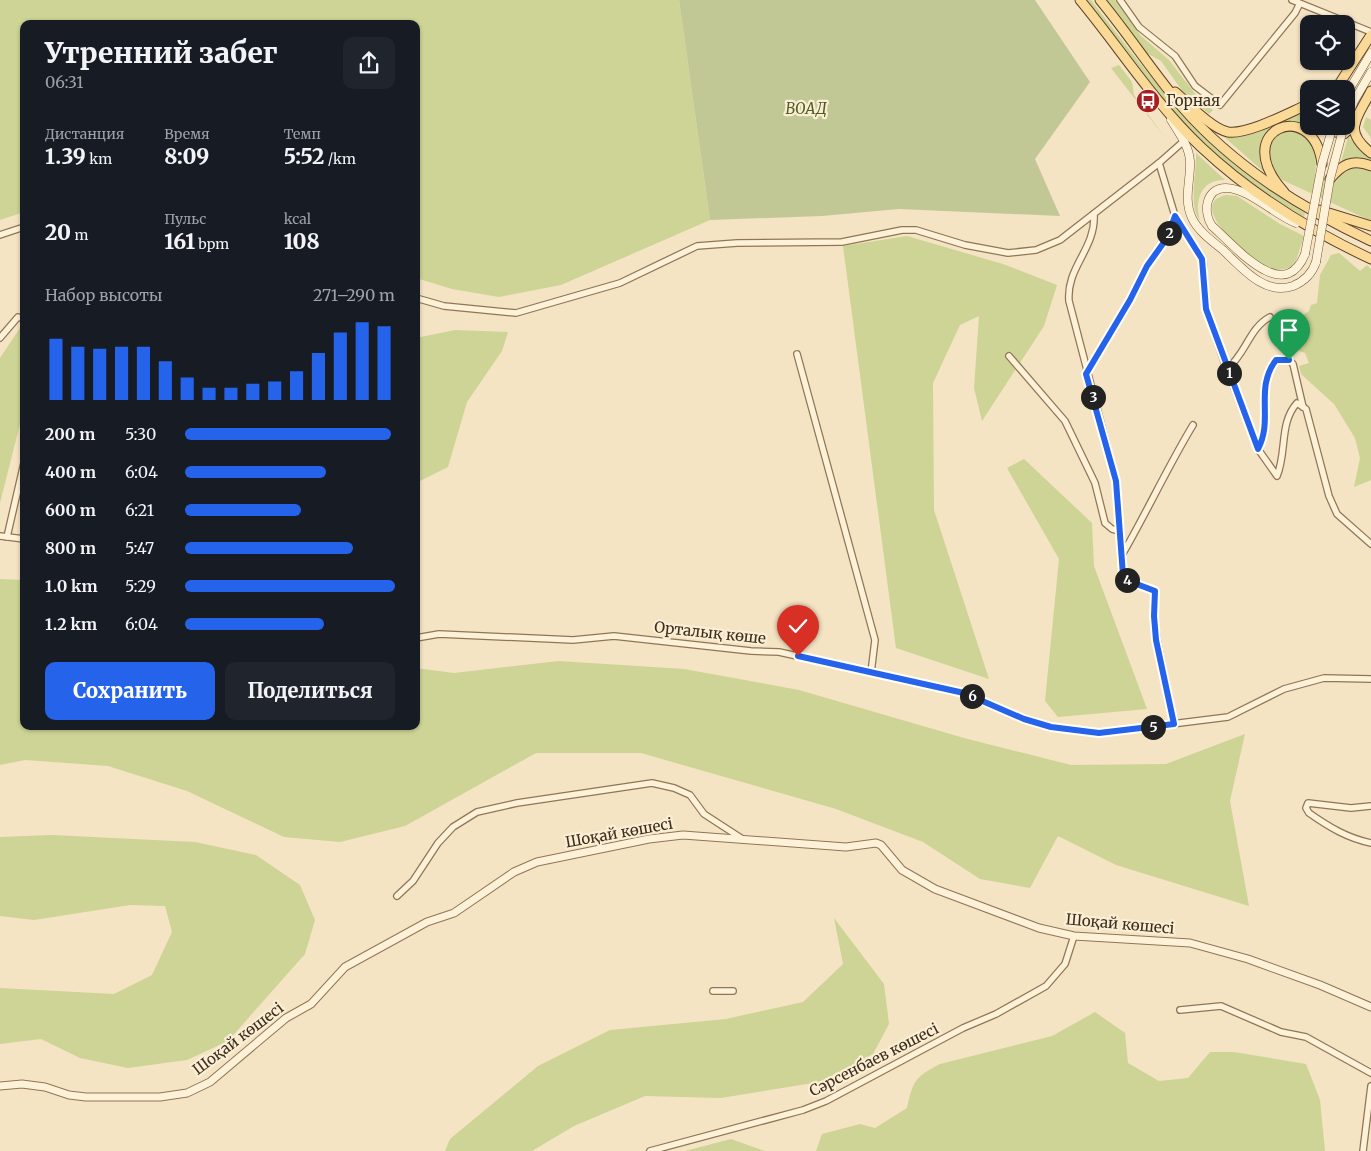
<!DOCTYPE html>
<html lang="ru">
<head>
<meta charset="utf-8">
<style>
	body { margin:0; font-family:Merriweather,serif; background:#20242c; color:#f1f3f6; height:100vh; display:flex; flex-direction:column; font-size:19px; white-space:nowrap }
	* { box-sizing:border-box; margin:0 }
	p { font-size:16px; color:#9ea1a6 }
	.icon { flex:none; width:28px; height:28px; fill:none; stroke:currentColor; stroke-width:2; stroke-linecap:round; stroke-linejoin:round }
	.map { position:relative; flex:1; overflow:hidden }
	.sheet { position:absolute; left:20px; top:20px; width:400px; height:710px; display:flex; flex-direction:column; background:#171b24; border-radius:10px; box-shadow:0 1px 4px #0004 }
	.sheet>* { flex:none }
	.fabs { position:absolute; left:1300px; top:15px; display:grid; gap:10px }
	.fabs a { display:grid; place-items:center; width:55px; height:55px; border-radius:10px; background:#171b24; box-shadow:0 1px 4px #0004; font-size:25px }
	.pin { position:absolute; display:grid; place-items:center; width:42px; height:42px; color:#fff; margin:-51px -21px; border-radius:50% 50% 50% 0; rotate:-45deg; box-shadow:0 0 5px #0007 }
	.pin .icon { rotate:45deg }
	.km { position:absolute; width:25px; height:25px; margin:-12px; border-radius:50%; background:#222; color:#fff; font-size:14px; line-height:25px; text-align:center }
	.round { display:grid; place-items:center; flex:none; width:52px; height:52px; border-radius:10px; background:#20242c }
	.headline { display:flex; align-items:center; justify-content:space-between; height:85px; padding:0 25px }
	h1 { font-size:28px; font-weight:800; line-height:38px }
	.stats { display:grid; grid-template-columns:repeat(3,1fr); gap:8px; height:85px; padding:5px 25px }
	.stats div { display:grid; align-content:center }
	.stats b { font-size:21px; font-weight:800 }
	.stats small { font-size:14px; font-weight:400 }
	.stats p { font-size:14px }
	.chart { height:140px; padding:10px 25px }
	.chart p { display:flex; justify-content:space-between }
	.chart svg { width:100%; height:90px; margin-top:5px; stroke:#2563eb; stroke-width:6 }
	.primary-button { display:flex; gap:10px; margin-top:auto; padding:10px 25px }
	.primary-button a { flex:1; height:58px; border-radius:10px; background:#2563eb; color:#fff; font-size:20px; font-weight:800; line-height:58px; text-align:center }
	.primary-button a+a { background:#20242c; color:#f1f3f6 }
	ul { padding:0 25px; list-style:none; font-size:16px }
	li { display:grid; grid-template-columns:80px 60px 1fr; align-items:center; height:38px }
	li i { height:12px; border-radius:6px; background:#2563eb }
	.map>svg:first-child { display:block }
	.green { fill:#cdd495 }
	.cemetery { fill:#c2c895 }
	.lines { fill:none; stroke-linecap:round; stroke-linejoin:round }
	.minor-casing { stroke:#917557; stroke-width:8 }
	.tertiary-casing { stroke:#917557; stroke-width:9 }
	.secondary-casing { stroke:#73563a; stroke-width:9 }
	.primary-casing { stroke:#5e422b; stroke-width:11 }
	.minor { stroke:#fdf1d8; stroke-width:5.5 }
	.tertiary { stroke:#fdf1d8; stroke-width:7 }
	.secondary { stroke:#fdf1d8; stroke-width:8 }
	.primary { stroke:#fbda97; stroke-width:9 }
	.secondary-bridge-casing { stroke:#73563a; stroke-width:9; stroke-linecap:butt }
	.secondary-bridge { stroke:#fdf1d8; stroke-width:8 }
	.route-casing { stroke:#fff; stroke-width:10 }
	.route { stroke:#2563eb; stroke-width:6 }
	.labels { text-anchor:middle; stroke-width:4.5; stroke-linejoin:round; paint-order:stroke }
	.poi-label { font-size:15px; fill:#3f2d1d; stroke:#faeed4; text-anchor:start }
	.park-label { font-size:15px; font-style:italic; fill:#505e21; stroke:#faeed4 }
	.street-label { font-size:15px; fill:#3f2d1d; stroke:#faeed4 }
</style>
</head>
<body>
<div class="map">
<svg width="1371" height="1151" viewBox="0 0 1371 1151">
	<rect width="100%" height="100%" fill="#f4e4c3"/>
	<g class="green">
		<path d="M 0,0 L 679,0 L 710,220 L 561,285 L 499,297 L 452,289 L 416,278 L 416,24 L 24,24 L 24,212 L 0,220 Z"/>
		<path d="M 1087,0 L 1091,0 C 1129,49 1166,99 1211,143 C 1239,170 1272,192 1305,213 L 1304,217 C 1253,188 1205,148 1166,103 C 1138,70 1113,34 1087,0 Z"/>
		<path d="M 1106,0 L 1115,0 L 1141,36 L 1169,60 L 1196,95 L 1213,110 L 1209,114 L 1183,92 L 1161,61 L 1143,51 Z"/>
		<path d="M 1119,65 L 1132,82 L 1134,95 L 1166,139 L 1111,68 Z"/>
		<path d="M 1309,107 L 1309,126 L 1320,130 C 1310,128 1302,122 1293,122 C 1274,120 1257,139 1260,158 C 1260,163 1263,168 1265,173 L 1222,135 C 1251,143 1283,120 1309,107 Z"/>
		<path d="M 1366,117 L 1371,120 L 1371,138 L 1363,127 Z"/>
		<path d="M 1287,131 C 1313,132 1318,153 1315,175 L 1336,182 L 1340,175 L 1355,166 L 1371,172 L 1371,221 L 1278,178 C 1264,161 1264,138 1287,131 Z"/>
		<path d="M 1348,137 L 1371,157 L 1371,161 L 1358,157 L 1341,162 Z"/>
		<path d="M 1196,153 L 1225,180 C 1201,179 1194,201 1200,220 C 1188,207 1197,171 1196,153 Z"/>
		<path d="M 1226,195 L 1237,196 L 1280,224 L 1304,236 L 1295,264 C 1287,270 1279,271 1269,268 C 1255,263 1182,205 1226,195 Z"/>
		<path d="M 907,236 L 1003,264 L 1057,285 L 1044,326 L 982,421 L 974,388 L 979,316 L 960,325 L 933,383 L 934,510 L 989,679 L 896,648 L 843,246 Z"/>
		<path d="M 1339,253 L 1360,271 L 1367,265 L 1371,269 L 1371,480 L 1354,487 L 1360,458 L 1355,438 L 1334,404 L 1301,374 L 1299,366 L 1309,363 L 1305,353 L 1294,349 L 1293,341 L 1300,329 L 1311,327 L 1302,316 L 1309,311 L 1311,305 L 1317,303 L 1320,275 L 1331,255 Z"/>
		<path d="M 20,328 L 24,329 L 24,408 L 0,503 L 0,358 Z"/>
		<path d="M 455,330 L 508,332 L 502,351 L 467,402 L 448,467 L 416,483 L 416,338 Z"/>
		<path d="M 1024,459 L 1092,523 L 1094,566 L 1147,709 L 1058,717 L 1045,701 L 1059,559 L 1007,468 Z"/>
		<path d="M 0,579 L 24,580 L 24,726 L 416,726 L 416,668 L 454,673 L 559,661 L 684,669 L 799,690 L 964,738 L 1071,765 L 1166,764 L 1245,734 L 1230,801 L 1249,906 L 1116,865 L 1058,836 L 1030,888 L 980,879 L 923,842 L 836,809 L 641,753 L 536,753 L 405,826 L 340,842 L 284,837 L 187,791 L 108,766 L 25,760 L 0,765 Z"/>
		<path d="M 52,835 L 195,842 L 256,855 L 300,885 L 315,920 L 305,954 L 228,1041 L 187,1060 L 128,1068 L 80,1058 L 41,1039 L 0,1044 L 0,988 L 114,994 L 152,975 L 172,932 L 165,906 L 130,905 L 34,920 L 0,916 L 0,837 Z"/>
		<path d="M 834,918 L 884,984 L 889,1024 L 873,1054 L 819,1082 L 721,1098 L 645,1096 L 574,1126 L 532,1151 L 445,1151 L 450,1139 L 538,1066 L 610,1030 L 726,1019 L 803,1002 L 843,964 Z"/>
		<path d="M 1095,1012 L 1125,1033 L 1128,1063 L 1159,1081 L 1188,1078 L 1210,1052 L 1234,1052 L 1306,1064 L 1320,1100 L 1325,1151 L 816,1151 L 822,1134 L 860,1124 L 875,1128 L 907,1108 C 913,1081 915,1077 940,1064 L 1052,1036 Z"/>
		<path d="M 731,1139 L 765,1151 L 685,1151 Z"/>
	</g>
	<path class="cemetery" d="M 679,0 L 1035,0 L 1090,82 L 1035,159 L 1060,216 L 899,209 L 822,216 L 710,220 Z"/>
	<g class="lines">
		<g class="minor-casing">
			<g id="minor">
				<path d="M 1120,0 L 1139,27 L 1175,56 L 1195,86 L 1220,105 L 1295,13 L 1299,5"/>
				<path d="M 1292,0 L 1371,32"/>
				<path d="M 1159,163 L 1175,216 L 1203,259 L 1206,309 L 1225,364 L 1258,449 L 1277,476 C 1287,452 1279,423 1297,403 L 1306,409 L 1329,496 L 1337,514 L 1371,544"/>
				<path d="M 1094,214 C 1096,249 1066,267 1069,301 L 1116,481 L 1123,575 L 1126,580 L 1155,591 L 1154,616 L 1157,640 L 1174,724"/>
				<path d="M 0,235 L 24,227"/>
				<path d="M 416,298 L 444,306 L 516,313 L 620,283 L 697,246 L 737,243 L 842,242 L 902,230 L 916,230 L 965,245 L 1008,253 L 1036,250 L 1060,240 L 1159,163 L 1185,140"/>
				<path d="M 0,338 L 18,317 L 24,319"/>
				<path d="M 797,354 L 875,640 L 871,673"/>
				<path d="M 1009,356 L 1065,421 L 1095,483 L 1105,523 L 1112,529 L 1120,531"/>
				<path d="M 1227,369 C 1246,354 1249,328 1270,317"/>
				<path d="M 1086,374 L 1130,300 L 1147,266 L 1167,238 L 1175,216"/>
				<path d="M 1258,449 C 1274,419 1254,389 1276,360 L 1289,360 L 1293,364 L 1303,407"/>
				<path d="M 0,536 L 24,539"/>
				<path d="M 7,537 L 24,463"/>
				<path d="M 1122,555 C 1147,512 1167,468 1193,425"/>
				<path d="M 416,638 L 439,634 L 573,640 L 614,636 L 751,651 L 779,652 L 964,693 L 1024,719 L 1051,727 L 1099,733 L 1228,717 L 1284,689 L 1324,678 L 1371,679"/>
				<path d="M 1371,806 L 1351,808 L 1308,803 L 1306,808 L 1309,813 C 1329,827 1347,838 1371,843"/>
				<path d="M 397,896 L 413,881 L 438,843 L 453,827 L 477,812 L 517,803 L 652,783 L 674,788 L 690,795 L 704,814 L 741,838"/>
				<path d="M 713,991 L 733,991"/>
				<path d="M 1180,1010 L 1221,1006 L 1281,1032 L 1306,1037 L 1371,1073"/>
				<path d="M 650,1151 L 803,1110 L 826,1101 L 963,1028 L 996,1014 L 1046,986 L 1065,964 L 1074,936"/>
				<path d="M 1363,1151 L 1371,1086"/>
			</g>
		</g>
		<g class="tertiary-casing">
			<path id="tertiary" d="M 0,1086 L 22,1084 L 45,1087 L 69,1095 L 86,1097 L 160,1097 L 187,1093 L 210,1082 L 286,1018 L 311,1004 L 345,967 L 427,922 L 454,913 L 514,872 L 537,862 L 649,839 L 683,835 L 846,847 L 876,843 L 881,845 L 902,870 L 935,889 L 1039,928 L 1074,936 L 1190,943 L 1248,959 L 1320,985 L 1371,1007"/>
		</g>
		<g class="secondary-casing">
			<g id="secondary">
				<path d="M 1346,95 L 1371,53"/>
				<path d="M 1171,120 C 1179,133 1189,146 1190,161 C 1191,180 1183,199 1192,218 C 1198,231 1212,241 1223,250 C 1242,268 1265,296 1293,286 C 1305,281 1312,274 1316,262"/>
				<path d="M 1346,121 L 1354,101 L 1371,72"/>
				<path d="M 1296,223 C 1275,215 1248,188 1226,188 C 1205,188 1203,212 1212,226 C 1235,246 1284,306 1305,254"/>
			</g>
		</g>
		<g class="primary-casing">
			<g id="primary">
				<path d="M 1080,0 C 1119,47 1156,105 1201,147 C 1251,194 1309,230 1371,259"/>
				<path d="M 1100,0 C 1129,35 1154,74 1183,108 C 1235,167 1301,208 1371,241"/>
				<path d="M 1336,89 L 1371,35"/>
				<path d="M 1371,91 C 1357,119 1342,130 1371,153"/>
				<path d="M 1175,92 C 1188,103 1212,129 1228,132 C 1248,135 1290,112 1309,104"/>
				<path d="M 1321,126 L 1331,131 L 1344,134 L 1355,124"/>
				<path d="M 1330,179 C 1341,165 1353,158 1371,166"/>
				<path d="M 1284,192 C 1227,129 1314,96 1322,164"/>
				<path d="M 1319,210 L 1371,226"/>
			</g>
		</g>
		<use href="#minor" class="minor"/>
		<use href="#tertiary" class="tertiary"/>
		<use href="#secondary" class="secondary"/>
		<use href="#primary" class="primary"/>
		<g class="secondary-bridge-casing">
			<g id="secondary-bridge">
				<path d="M 1305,254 L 1322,164 L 1333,126"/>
				<path d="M 1316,262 L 1330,179 L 1344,126"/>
			</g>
		</g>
		<use href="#secondary-bridge" class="secondary-bridge"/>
	</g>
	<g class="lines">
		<g class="route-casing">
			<path id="route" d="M 798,656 L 964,693 L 1024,719 L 1051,727 L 1099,733 L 1174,724 L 1156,640 L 1154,616 L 1155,591 L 1126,580 L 1123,575 L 1116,481 L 1086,374 L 1130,300 L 1147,266 L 1167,238 L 1175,216 L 1202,259 L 1206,309 L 1258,449 C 1274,419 1254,389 1276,360 L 1289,360"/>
		</g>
		<use href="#route" class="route"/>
	</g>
	<defs>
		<g id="bus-disc" transform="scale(1.25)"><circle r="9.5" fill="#a81f22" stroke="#faeed4"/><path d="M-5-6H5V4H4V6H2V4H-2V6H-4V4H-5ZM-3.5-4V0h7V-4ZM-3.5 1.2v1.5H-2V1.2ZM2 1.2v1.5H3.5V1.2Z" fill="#fff"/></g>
	</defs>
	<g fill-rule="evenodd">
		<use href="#bus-disc" x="1148" y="101"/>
	</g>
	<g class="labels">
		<g class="poi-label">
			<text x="1166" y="106">Горная</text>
		</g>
		<g class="park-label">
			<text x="806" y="114">ВОАД</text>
		</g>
		<g class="street-label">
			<text transform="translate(710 633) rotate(6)" y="5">Орталық көше</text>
			<text transform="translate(619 833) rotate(-10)" y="5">Шоқай көшесі</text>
			<text transform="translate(1120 924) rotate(5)" y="5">Шоқай көшесі</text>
			<text transform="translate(238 1039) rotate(-37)" y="5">Шоқай көшесі</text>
			<text transform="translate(874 1060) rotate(-27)" y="5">Сәрсенбаев көшесі</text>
		</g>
	</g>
</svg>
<div class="fabs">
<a><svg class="icon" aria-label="locate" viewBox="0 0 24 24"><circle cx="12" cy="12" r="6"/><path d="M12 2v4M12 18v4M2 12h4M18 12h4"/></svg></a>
<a><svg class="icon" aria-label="layers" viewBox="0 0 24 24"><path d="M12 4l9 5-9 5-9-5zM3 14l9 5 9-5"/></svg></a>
</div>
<div class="pin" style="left:1289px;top:360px;background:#1e9e55"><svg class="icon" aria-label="arrive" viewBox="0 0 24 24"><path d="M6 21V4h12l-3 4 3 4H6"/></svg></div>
<div class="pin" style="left:798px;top:656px;background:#d93025"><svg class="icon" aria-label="check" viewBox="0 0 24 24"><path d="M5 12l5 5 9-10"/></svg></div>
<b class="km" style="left:1229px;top:373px">1</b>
<b class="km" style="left:1169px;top:233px">2</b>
<b class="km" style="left:1093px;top:397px">3</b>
<b class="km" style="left:1127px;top:580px">4</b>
<b class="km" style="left:1153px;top:727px">5</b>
<b class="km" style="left:972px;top:696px">6</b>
<section class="sheet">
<div class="headline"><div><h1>Утренний забег</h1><p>06:31</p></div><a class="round"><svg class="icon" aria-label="share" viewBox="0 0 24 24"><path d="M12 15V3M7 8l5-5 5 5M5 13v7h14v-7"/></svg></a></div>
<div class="stats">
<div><p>Дистанция</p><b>1.39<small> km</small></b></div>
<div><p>Время</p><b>8:09</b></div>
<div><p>Темп</p><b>5:52<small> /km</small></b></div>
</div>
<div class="stats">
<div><b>20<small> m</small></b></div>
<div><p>Пульс</p><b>161<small> bpm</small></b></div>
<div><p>kcal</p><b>108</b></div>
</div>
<div class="chart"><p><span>Набор высоты</span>271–290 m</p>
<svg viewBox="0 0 160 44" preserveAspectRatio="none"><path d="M5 44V14M15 44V18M25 44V19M35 44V18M45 44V18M55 44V25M65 44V33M75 44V38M85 44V38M95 44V36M105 44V35M115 44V30M125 44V21M135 44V11M145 44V6M155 44V8"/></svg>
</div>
<ul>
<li><b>200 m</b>5:30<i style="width:98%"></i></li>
<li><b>400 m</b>6:04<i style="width:67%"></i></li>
<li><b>600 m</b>6:21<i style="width:55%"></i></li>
<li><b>800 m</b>5:47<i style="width:80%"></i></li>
<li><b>1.0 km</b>5:29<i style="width:100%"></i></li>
<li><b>1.2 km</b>6:04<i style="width:66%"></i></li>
</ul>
<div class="primary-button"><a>Сохранить</a><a>Поделиться</a></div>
</section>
</div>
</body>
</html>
